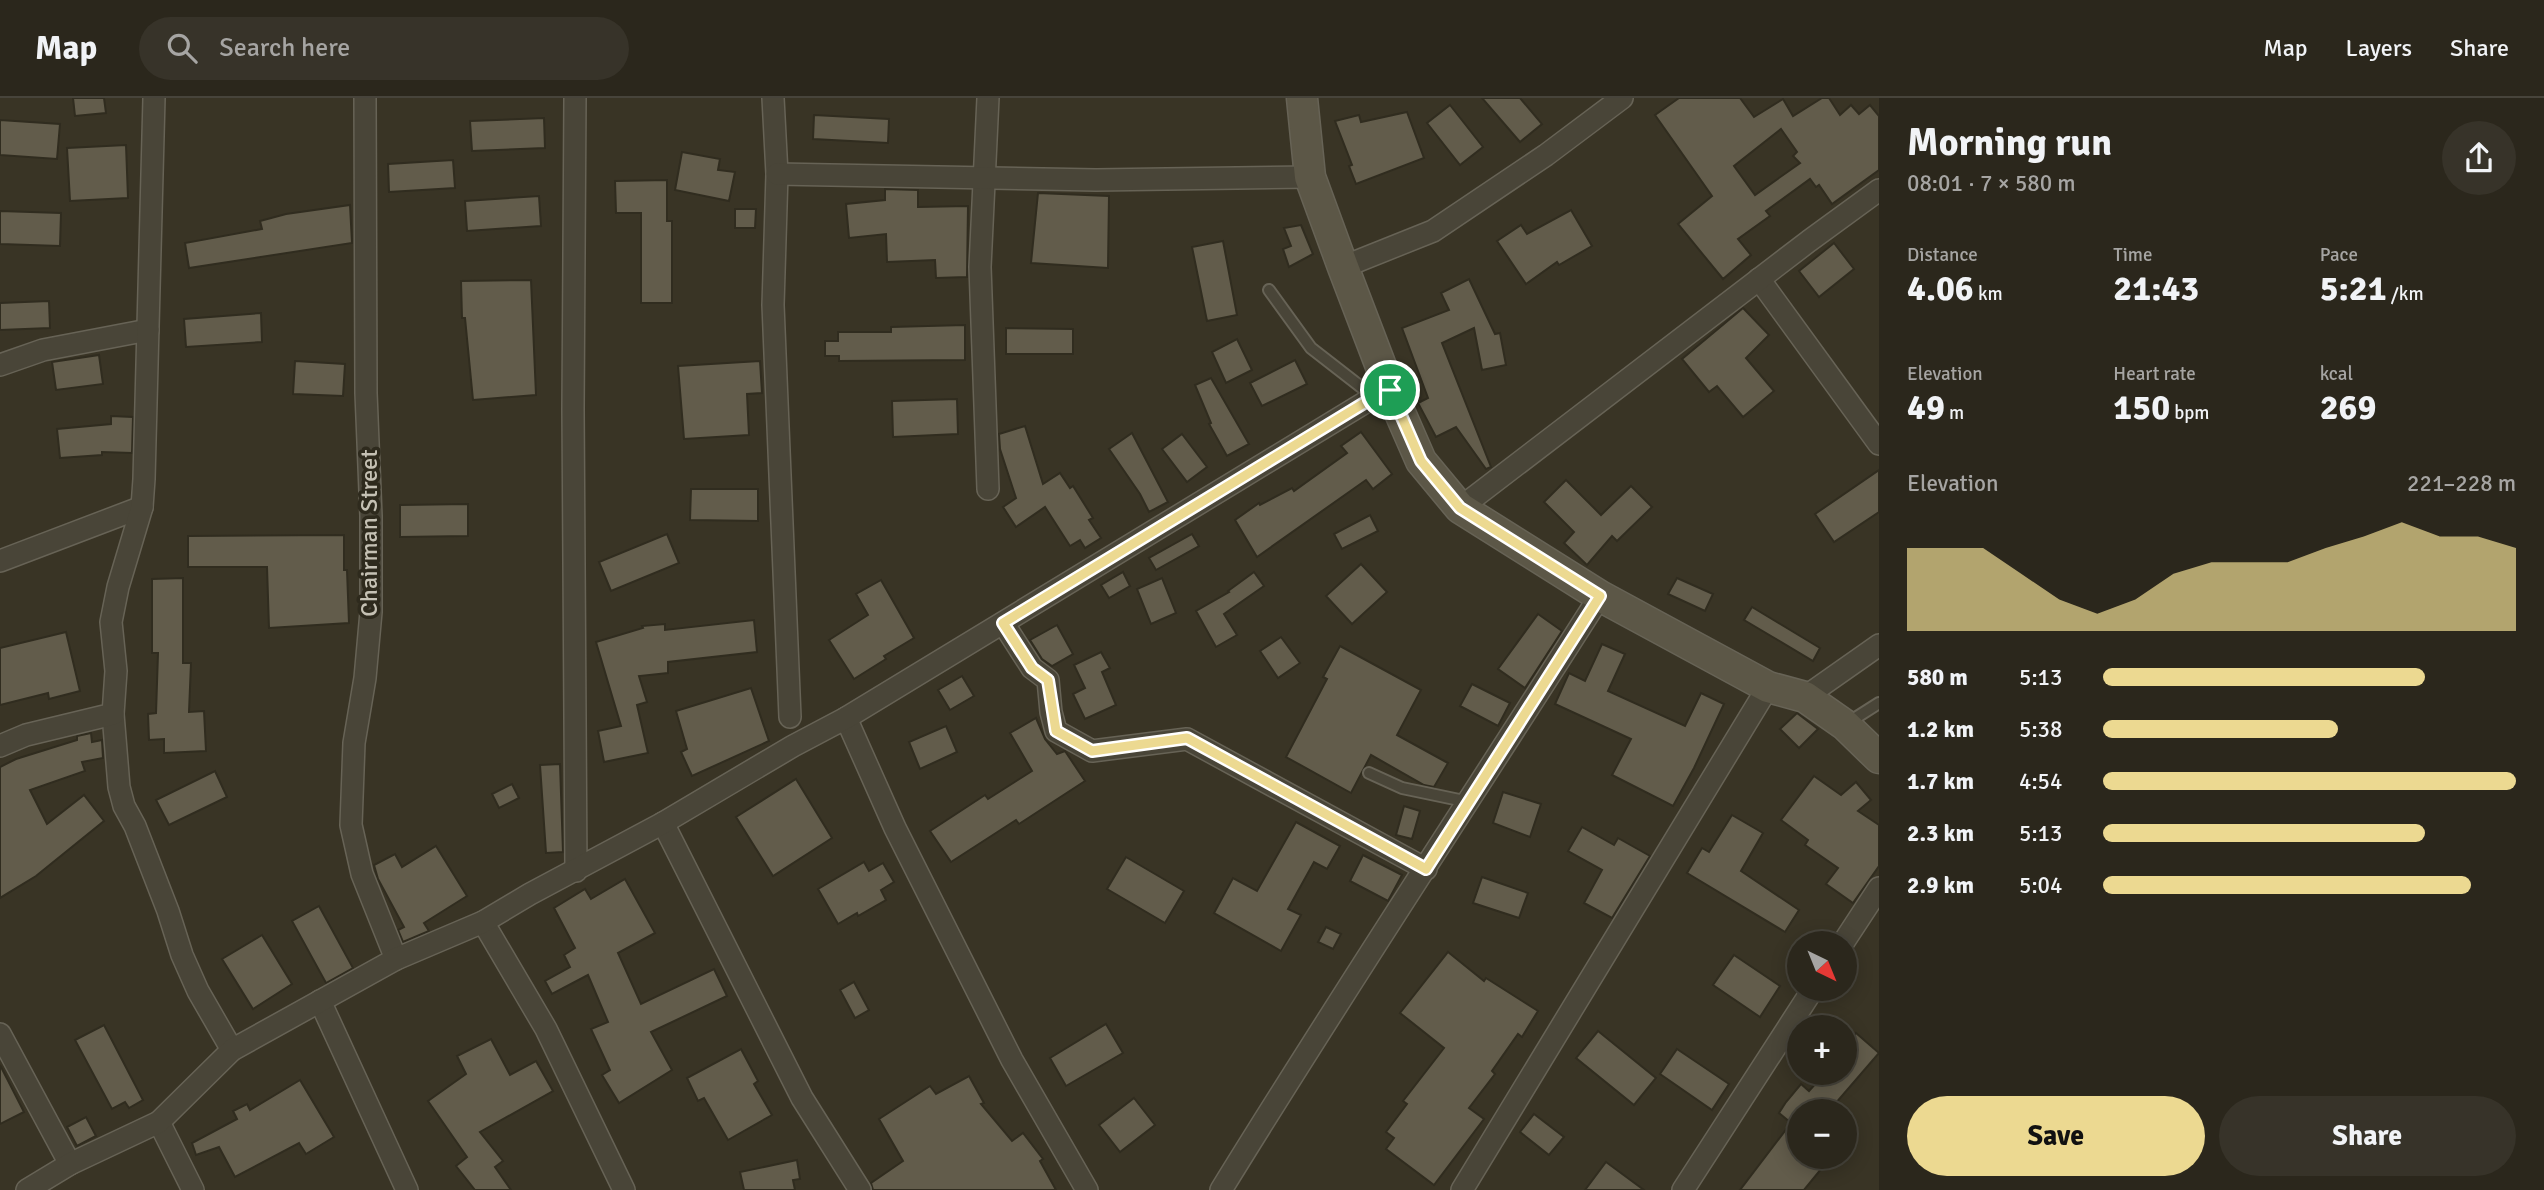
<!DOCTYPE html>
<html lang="en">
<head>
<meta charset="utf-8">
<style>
	body { margin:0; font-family:Signika,sans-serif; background:#373329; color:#f1f3f6; height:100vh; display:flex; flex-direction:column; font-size:26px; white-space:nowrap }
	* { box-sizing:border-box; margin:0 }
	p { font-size:23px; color:#a6a5a3 }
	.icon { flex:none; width:38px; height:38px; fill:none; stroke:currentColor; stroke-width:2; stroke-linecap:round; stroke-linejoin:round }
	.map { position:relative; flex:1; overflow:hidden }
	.drawer { display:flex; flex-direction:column; background:#2b271c; width:665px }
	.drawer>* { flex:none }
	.needle { width:46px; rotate:137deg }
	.tools { position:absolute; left:1787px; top:833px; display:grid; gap:14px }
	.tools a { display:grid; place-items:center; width:70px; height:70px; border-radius:50%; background:#2b271c; box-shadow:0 4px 18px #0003,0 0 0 2px #47443b; font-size:35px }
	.pin { position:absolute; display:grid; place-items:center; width:60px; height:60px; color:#fff; margin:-30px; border:4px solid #fff; border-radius:50%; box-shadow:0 2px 7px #0007 }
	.round { display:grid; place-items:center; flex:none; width:74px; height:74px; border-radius:37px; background:#373329 }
	.head { display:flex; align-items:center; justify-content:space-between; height:119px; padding:0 28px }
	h1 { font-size:38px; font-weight:700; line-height:52px }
	.metrics { display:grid; grid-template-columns:repeat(3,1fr); gap:10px; height:119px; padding:7px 28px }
	.metrics div { display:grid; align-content:center }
	.metrics b { font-size:35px; font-weight:700 }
	.metrics small { font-size:19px; font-weight:400 }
	.metrics p { font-size:19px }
	.chart { height:196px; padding:14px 28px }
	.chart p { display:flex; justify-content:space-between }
	.chart svg { width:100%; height:126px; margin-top:7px; fill:#ecd991; opacity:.7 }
	.cta { display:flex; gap:14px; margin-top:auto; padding:14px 28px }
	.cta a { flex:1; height:80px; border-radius:42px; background:#ecd991; color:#111; font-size:28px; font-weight:700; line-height:80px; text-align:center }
	.cta a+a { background:#373329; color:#f1f3f6 }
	ul { padding:0 28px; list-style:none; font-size:23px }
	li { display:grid; grid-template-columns:112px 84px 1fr; align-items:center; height:52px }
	li i { height:18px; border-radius:9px; background:#ecd991 }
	header { display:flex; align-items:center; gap:42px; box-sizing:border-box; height:98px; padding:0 35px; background:#2b271c; border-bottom:2px solid #47443b }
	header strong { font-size:33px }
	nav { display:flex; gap:38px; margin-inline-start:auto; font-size:24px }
	.search { width:490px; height:63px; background:#373329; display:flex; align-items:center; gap:18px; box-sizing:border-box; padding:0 24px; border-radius:38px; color:#a6a5a3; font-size:26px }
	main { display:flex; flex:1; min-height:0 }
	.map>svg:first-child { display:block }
	.building { fill:#625c4b; stroke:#302c1f; stroke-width:2; fill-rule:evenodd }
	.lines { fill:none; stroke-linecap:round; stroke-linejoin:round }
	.lane-casing { stroke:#676356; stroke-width:14 }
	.street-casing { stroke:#676356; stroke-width:24 }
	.secondary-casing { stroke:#676356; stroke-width:33 }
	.lane { stroke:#494538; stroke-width:10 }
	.street { stroke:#494538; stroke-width:21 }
	.secondary { stroke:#5c5747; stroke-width:30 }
	.route-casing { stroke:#fff; stroke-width:14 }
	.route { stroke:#ecd991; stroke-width:9 }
	.labels { text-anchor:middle; stroke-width:7; stroke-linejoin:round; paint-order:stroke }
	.street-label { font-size:24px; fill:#c5c1b4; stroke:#2e2a1d }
</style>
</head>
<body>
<header>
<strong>Map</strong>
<div class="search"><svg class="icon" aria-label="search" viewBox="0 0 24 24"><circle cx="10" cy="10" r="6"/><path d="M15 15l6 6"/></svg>Search here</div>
<nav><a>Map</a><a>Layers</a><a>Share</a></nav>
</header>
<main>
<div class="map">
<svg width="1879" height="1092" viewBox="0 0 1879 1092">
	<rect width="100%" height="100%" fill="#393425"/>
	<g class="building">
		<path d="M 73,0 L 104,0 L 106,15 L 75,18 Z"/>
		<path d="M 1482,0 L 1520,0 L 1542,26 L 1520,44 Z"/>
		<path d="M 1679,0 L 1740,0 L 1754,19 L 1783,1 L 1793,18 L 1822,0 L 1829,0 L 1840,17 L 1851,7 L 1859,16 L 1870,7 L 1879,18 L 1879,72 L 1832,106 L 1819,87 L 1816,89 L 1810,81 L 1766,113 L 1770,118 L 1738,141 L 1751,157 L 1723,181 L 1678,126 L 1712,98 L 1655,17 ZM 1781,31 L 1797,54 L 1793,58 L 1800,65 L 1755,97 L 1734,68 Z"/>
		<path d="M 1450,7 L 1483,49 L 1460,67 L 1427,25 Z"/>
		<path d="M 1407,14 L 1424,60 L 1356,86 L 1349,68 L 1352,67 L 1335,23 L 1359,17 L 1361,24 Z"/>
		<path d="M 814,17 L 889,21 L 888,45 L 813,41 Z"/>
		<path d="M 544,20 L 545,50 L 472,53 L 470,23 Z"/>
		<path d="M 0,22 L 60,26 L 57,61 L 0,57 Z"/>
		<path d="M 126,47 L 128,100 L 70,103 L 67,50 Z"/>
		<path d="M 682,54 L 720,61 L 718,72 L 735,74 L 729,103 L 675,92 Z"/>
		<path d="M 453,62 L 455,90 L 389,94 L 388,66 Z"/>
		<path d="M 667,82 L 667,123 L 672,123 L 672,205 L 641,205 L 641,115 L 616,115 L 615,83 Z"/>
		<path d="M 885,91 L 918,92 L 918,109 L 968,108 L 967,179 L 936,180 L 935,162 L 887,164 L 886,136 L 849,140 L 846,106 L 885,102 Z"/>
		<path d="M 1038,95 L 1109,98 L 1108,170 L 1031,165 Z"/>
		<path d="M 539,98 L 541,128 L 467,133 L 465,103 Z"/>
		<path d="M 350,107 L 352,145 L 189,170 L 185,145 L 262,131 L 260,123 L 286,116 Z"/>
		<path d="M 735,111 L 756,111 L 755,130 L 735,130 Z"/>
		<path d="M 1571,112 L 1592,148 L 1559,167 L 1557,164 L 1526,186 L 1497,143 L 1521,127 L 1527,136 Z"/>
		<path d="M 0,113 L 61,115 L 60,148 L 0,146 Z"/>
		<path d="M 1301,127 L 1313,156 L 1289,169 L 1283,151 L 1291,148 L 1284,130 Z"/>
		<path d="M 1223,143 L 1237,217 L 1207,223 L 1192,149 Z"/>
		<path d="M 1834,145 L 1854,171 L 1819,199 L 1799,173 Z"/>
		<path d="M 1469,181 L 1495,236 L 1500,235 L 1506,267 L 1482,272 L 1474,230 L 1442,245 L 1491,369 L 1486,371 L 1456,329 L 1436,339 L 1418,305 L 1428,300 L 1402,230 L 1449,212 L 1441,195 Z"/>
		<path d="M 531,182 L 536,297 L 473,302 L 465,220 L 462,220 L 461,183 Z"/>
		<path d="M 49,203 L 50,230 L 0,232 L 0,205 Z"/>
		<path d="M 1743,210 L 1769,237 L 1746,260 L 1774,293 L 1743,319 L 1717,288 L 1709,294 L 1682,261 Z"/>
		<path d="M 261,215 L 262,244 L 186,249 L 184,221 Z"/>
		<path d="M 965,227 L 965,262 L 839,263 L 839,258 L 825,258 L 825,243 L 838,243 L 838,234 L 891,234 L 891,229 Z"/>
		<path d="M 1006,230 L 1073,231 L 1073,256 L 1006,256 Z"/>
		<path d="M 1237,241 L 1252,272 L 1226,285 L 1212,254 Z"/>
		<path d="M 99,257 L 103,286 L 56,292 L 52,264 Z"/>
		<path d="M 1295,262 L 1307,286 L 1262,308 L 1250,285 Z"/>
		<path d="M 295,263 L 345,266 L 343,298 L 293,296 Z"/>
		<path d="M 760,263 L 762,295 L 747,296 L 749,337 L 684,341 L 678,268 Z"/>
		<path d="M 1211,280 L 1249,346 L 1227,358 L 1209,326 L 1211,325 L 1195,287 Z"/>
		<path d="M 957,301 L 958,336 L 893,339 L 892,303 Z"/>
		<path d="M 111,318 L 133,319 L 132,355 L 102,354 L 102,357 L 60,360 L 57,331 L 111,326 Z"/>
		<path d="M 1025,328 L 1043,386 L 1060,375 L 1070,390 L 1073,388 L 1093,420 L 1089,422 L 1101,440 L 1085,450 L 1080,442 L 1070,448 L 1045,409 L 1016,429 L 1003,409 L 1016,400 L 1000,351 L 999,336 Z"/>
		<path d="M 1361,334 L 1392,376 L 1373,391 L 1366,382 L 1257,459 L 1235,422 L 1259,405 L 1260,407 L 1292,390 L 1294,393 L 1347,355 L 1341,348 Z"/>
		<path d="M 1132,335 L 1168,404 L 1149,414 L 1140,396 L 1109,351 Z"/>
		<path d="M 1182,336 L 1207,369 L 1187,384 L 1162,351 Z"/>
		<path d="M 1879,372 L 1879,414 L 1834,444 L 1815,416 Z"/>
		<path d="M 1566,382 L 1601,417 L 1631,388 L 1652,409 L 1617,443 L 1612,438 L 1587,467 L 1564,445 L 1574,434 L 1544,404 Z"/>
		<path d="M 691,391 L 758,391 L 758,423 L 690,422 Z"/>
		<path d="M 468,406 L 468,438 L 400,439 L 400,407 Z"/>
		<path d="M 1370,417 L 1378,433 L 1342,451 L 1334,436 Z"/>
		<path d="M 667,436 L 679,465 L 611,493 L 599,464 Z"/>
		<path d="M 1192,436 L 1199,448 L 1156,472 L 1149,460 Z"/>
		<path d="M 344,437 L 344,472 L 347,472 L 349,525 L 269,530 L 267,469 L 188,469 L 188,438 Z"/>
		<path d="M 1361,466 L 1387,494 L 1352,526 L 1326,498 Z"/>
		<path d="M 1123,474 L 1130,488 L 1109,500 L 1101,487 Z"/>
		<path d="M 1254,474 L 1264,488 L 1224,516 L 1237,537 L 1216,549 L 1196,513 L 1229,494 L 1228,493 Z"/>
		<path d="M 183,480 L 183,565 L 191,565 L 189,614 L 204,613 L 206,653 L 164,655 L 164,641 L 149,642 L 148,616 L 156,615 L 158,555 L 152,555 L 152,481 Z"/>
		<path d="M 1162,480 L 1176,515 L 1151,526 L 1137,491 Z"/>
		<path d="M 1677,480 L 1713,496 L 1705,513 L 1668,496 Z"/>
		<path d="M 881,482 L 914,540 L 884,558 L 886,561 L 854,581 L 829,542 L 868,517 L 856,496 Z"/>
		<path d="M 1752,509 L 1820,550 L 1813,563 L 1744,522 Z"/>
		<path d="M 1538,516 L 1562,533 L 1525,590 L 1498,571 Z"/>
		<path d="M 754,522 L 757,554 L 668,564 L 668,575 L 639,578 L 647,604 L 637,607 L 648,655 L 604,664 L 598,633 L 621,628 L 596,544 L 643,530 L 642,528 L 665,526 L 665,532 Z"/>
		<path d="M 1057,527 L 1073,556 L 1052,568 L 1042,561 L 1030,542 Z"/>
		<path d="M 66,534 L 80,593 L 49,601 L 48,595 L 0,607 L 0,550 Z"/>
		<path d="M 1281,539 L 1300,565 L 1278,580 L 1260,553 Z"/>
		<path d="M 1602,546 L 1625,556 L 1608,593 L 1685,628 L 1701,595 L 1724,606 L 1694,670 L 1673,708 L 1612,677 L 1631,641 L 1555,606 L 1569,575 L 1585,583 Z"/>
		<path d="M 1340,548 L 1421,592 L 1397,637 L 1448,665 L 1434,689 L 1424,687 L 1371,657 L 1351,695 L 1286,659 L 1327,581 L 1323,579 Z"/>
		<path d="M 1101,554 L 1110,570 L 1102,574 L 1116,607 L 1085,621 L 1073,596 L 1085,590 L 1074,567 Z"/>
		<path d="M 962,578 L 974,598 L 950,612 L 938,592 Z"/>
		<path d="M 1472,586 L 1510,605 L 1498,628 L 1460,608 Z"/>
		<path d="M 751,590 L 769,643 L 692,678 L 681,654 L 687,651 L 676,613 Z"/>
		<path d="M 1797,615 L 1818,631 L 1799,650 L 1780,631 Z"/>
		<path d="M 1036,620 L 1045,641 L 1057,656 L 1065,653 L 1085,683 L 1019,726 L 1016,722 L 951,764 L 930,733 L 985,697 L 988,701 L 1032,673 L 1010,635 Z"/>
		<path d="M 946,628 L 957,654 L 920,671 L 909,644 Z"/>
		<path d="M 91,635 L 92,644 L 102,642 L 103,660 L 82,664 L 85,673 L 30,692 L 47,726 L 84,697 L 104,723 L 36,778 L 0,800 L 0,669 L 16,661 L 77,642 L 77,638 Z"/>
		<path d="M 560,666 L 563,754 L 546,755 L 540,667 Z"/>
		<path d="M 215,673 L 227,699 L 169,727 L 156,702 Z"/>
		<path d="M 1814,678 L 1841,697 L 1856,684 L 1871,702 L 1858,713 L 1879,727 L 1879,768 L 1853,805 L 1826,786 L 1838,770 L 1805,747 L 1808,742 L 1781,722 Z"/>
		<path d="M 796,681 L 832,740 L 773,778 L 736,719 Z"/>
		<path d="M 512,686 L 519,700 L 499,710 L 492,696 Z"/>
		<path d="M 1503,694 L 1541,706 L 1530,739 L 1493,725 Z"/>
		<path d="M 1404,708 L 1420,713 L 1412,741 L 1396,737 Z"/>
		<path d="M 1732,717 L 1763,735 L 1741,773 L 1799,812 L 1785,834 L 1687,775 L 1702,750 L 1709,754 Z"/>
		<path d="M 1296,724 L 1340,748 L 1327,771 L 1314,764 L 1288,811 L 1301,817 L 1281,853 L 1214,815 L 1233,780 L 1257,793 Z"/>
		<path d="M 1582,729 L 1614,747 L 1618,740 L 1650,758 L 1612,820 L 1584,805 L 1602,772 L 1568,753 Z"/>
		<path d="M 436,748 L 467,798 L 424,825 L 429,833 L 403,844 L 398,832 L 404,829 L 378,781 L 374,767 L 395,756 L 402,769 Z"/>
		<path d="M 1363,757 L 1402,777 L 1388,803 L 1350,783 Z"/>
		<path d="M 1126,759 L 1184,793 L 1165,825 L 1107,791 Z"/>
		<path d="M 864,764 L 869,773 L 883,765 L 894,784 L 881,792 L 886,802 L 858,818 L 857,815 L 838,826 L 818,791 Z"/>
		<path d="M 1482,779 L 1528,795 L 1519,820 L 1473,805 Z"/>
		<path d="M 625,781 L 655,835 L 618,855 L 641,906 L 714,871 L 727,898 L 651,934 L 672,972 L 619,1005 L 602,977 L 610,972 L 591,931 L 608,924 L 588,877 L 552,896 L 545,883 L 570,869 L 564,857 L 575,850 L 554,810 L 585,791 L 591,801 Z"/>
		<path d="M 319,808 L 353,870 L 326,885 L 292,823 Z"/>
		<path d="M 1326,829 L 1341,836 L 1333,851 L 1318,844 Z"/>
		<path d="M 262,837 L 292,886 L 253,911 L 222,861 Z"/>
		<path d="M 1448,854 L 1484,883 L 1486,880 L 1538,913 L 1522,939 L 1518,936 L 1492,973 L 1495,976 L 1469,1010 L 1484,1021 L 1434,1087 L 1386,1051 L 1394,1040 L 1386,1034 L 1407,1006 L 1403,1003 L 1444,950 L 1400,915 Z"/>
		<path d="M 1734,857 L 1780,888 L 1760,919 L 1713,887 Z"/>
		<path d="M 854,884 L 869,912 L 855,920 L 840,892 Z"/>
		<path d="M 1106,926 L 1123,955 L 1066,988 L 1050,960 Z"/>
		<path d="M 104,927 L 143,1002 L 129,1010 L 125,1004 L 112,1011 L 75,942 Z"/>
		<path d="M 1598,933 L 1656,980 L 1634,1007 L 1576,960 Z"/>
		<path d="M 1856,935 L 1879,955 L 1829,1013 L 1799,1013 L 1799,1059 L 1831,1059 L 1804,1092 L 1740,1092 L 1791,1025 L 1779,1015 L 1786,1004 L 1801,986 L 1809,993 L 1825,975 L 1844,975 L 1844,949 Z"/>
		<path d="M 491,941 L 510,977 L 536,963 L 553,993 L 480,1034 L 503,1063 L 495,1069 L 511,1092 L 475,1092 L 456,1068 L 467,1059 L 428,1003 L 466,976 L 457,958 Z"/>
		<path d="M 741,951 L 758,983 L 754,986 L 772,1017 L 728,1042 L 704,1000 L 698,1003 L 687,980 Z"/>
		<path d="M 1677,951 L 1729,986 L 1712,1012 L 1660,976 Z"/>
		<path d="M 0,967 L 24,1014 L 0,1026 Z"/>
		<path d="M 969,978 L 984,1005 L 981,1006 L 1012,1043 L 1023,1035 L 1043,1061 L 1040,1063 L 1056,1092 L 873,1092 L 871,1085 L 903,1063 L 879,1021 L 930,988 L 936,996 Z"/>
		<path d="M 300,982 L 334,1039 L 306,1056 L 299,1045 L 235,1079 L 219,1049 L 196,1057 L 192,1045 L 237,1021 L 233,1013 L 247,1006 L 250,1012 Z"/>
		<path d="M 1134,1000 L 1155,1027 L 1120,1054 L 1099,1027 Z"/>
		<path d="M 1534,1016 L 1564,1039 L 1549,1057 L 1520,1034 Z"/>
		<path d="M 86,1019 L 96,1038 L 77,1048 L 67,1029 Z"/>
		<path d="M 797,1062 L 800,1081 L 793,1082 L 795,1092 L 744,1092 L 740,1074 Z"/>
		<path d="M 1606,1064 L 1644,1092 L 1585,1092 Z"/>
	</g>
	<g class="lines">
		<g class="lane-casing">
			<g id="lane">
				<path d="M 1269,192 L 1311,250 L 1374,299"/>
				<path d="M 1846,626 L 1879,605"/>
				<path d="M 1369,675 L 1402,690 L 1469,704"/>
			</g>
		</g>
		<g class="street-casing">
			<g id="street">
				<path d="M 365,0 L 366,295 L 371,418 L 371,514 L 365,580 L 354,645 L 351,727 L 362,776 L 396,861"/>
				<path d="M 575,0 L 573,311 L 576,773"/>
				<path d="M 773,0 L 777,76 L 773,207 L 790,619"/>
				<path d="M 988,0 L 980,169 L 988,391"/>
				<path d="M 777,76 L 1096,82 L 1310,79"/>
				<path d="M 1343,169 L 1433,133 L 1546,57 L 1622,0"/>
				<path d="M 1759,181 L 1879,346"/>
				<path d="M 0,267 L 43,252 L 148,232"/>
				<path d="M 1460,410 L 1809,143 L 1879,92"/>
				<path d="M 0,463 L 142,409"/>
				<path d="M 1003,525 L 1032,570 L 1048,582 L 1051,614 L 1056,633 L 1092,653 L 1187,641 L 1426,771"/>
				<path d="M 1805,599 L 1879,547"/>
				<path d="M 113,616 L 119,689 L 124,708 L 135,728 L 168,813 L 182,857 L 198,893 L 232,952"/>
				<path d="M 846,620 L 895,730 L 1012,962 L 1087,1092"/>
				<path d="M 0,648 L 26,637 L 113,616 L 116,573 L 111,524 L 118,489 L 142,409 L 144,381 L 154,0"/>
				<path d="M 663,725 L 802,1000 L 860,1092"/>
				<path d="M 483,824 L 546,931 L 624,1092"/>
				<path d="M 1843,845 L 1879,790"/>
				<path d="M 320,903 L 407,1092"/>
				<path d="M 0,936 L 70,1066"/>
				<path d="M 159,1024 L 193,1092"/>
				<path d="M 27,1092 L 70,1066 L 159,1024 L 232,952 L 396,861 L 483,824 L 530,796 L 663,725 L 793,648 L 846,620 L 1374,299 L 1390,292"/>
				<path d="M 1221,1092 C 1344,892 1474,696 1600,498"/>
				<path d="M 1462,1092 L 1768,589"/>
				<path d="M 1683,1092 L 1813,891"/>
			</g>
		</g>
		<g class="secondary-casing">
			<path id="secondary" d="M 1302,0 L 1310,79 L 1343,169 L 1390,292 L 1421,363 L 1460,410 L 1600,498 L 1768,589 L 1805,599 L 1845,627 L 1879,660"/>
		</g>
		<use href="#lane" class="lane"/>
		<use href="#street" class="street"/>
		<use href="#secondary" class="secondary"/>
	</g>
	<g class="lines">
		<g class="route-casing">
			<path id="route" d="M 1390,292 L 1421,363 L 1460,410 L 1600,498 L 1426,771 L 1187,640 L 1092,653 L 1056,633 L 1048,582 L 1032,570 L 1003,525 L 1374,299 Z"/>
		</g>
		<use href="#route" class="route"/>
	</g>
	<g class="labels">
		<g class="street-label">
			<text transform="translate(369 435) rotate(-90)" y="8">Chairman Street</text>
		</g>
	</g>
</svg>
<div class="tools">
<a><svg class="needle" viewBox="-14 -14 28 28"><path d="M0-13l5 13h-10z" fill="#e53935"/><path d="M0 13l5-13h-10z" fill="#a6a5a3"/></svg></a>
<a>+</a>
<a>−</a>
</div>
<div class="pin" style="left:1390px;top:292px;background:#1e9e55"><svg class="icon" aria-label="arrive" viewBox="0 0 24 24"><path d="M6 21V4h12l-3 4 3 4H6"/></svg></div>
</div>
<section class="drawer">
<div class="head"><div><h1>Morning run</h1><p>08:01 · 7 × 580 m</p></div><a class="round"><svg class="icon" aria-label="share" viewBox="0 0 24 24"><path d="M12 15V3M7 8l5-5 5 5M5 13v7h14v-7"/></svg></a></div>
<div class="metrics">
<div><p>Distance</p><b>4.06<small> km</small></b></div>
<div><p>Time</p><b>21:43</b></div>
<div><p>Pace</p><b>5:21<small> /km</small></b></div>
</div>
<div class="metrics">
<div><p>Elevation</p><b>49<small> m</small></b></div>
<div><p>Heart rate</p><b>150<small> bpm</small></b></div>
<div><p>kcal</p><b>269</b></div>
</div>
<div class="chart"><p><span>Elevation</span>221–228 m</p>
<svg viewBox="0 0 160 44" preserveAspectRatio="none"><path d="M0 44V15L10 15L20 15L30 24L40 33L50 38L60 33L70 24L80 20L90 20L100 20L110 15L120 11L130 6L140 11L150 11L160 15V44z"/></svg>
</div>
<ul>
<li><b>580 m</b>5:13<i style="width:78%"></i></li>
<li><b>1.2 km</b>5:38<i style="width:57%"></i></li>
<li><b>1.7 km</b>4:54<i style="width:100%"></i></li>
<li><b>2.3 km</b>5:13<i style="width:78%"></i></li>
<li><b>2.9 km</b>5:04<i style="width:89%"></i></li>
</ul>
<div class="cta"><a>Save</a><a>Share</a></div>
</section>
</main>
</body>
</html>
